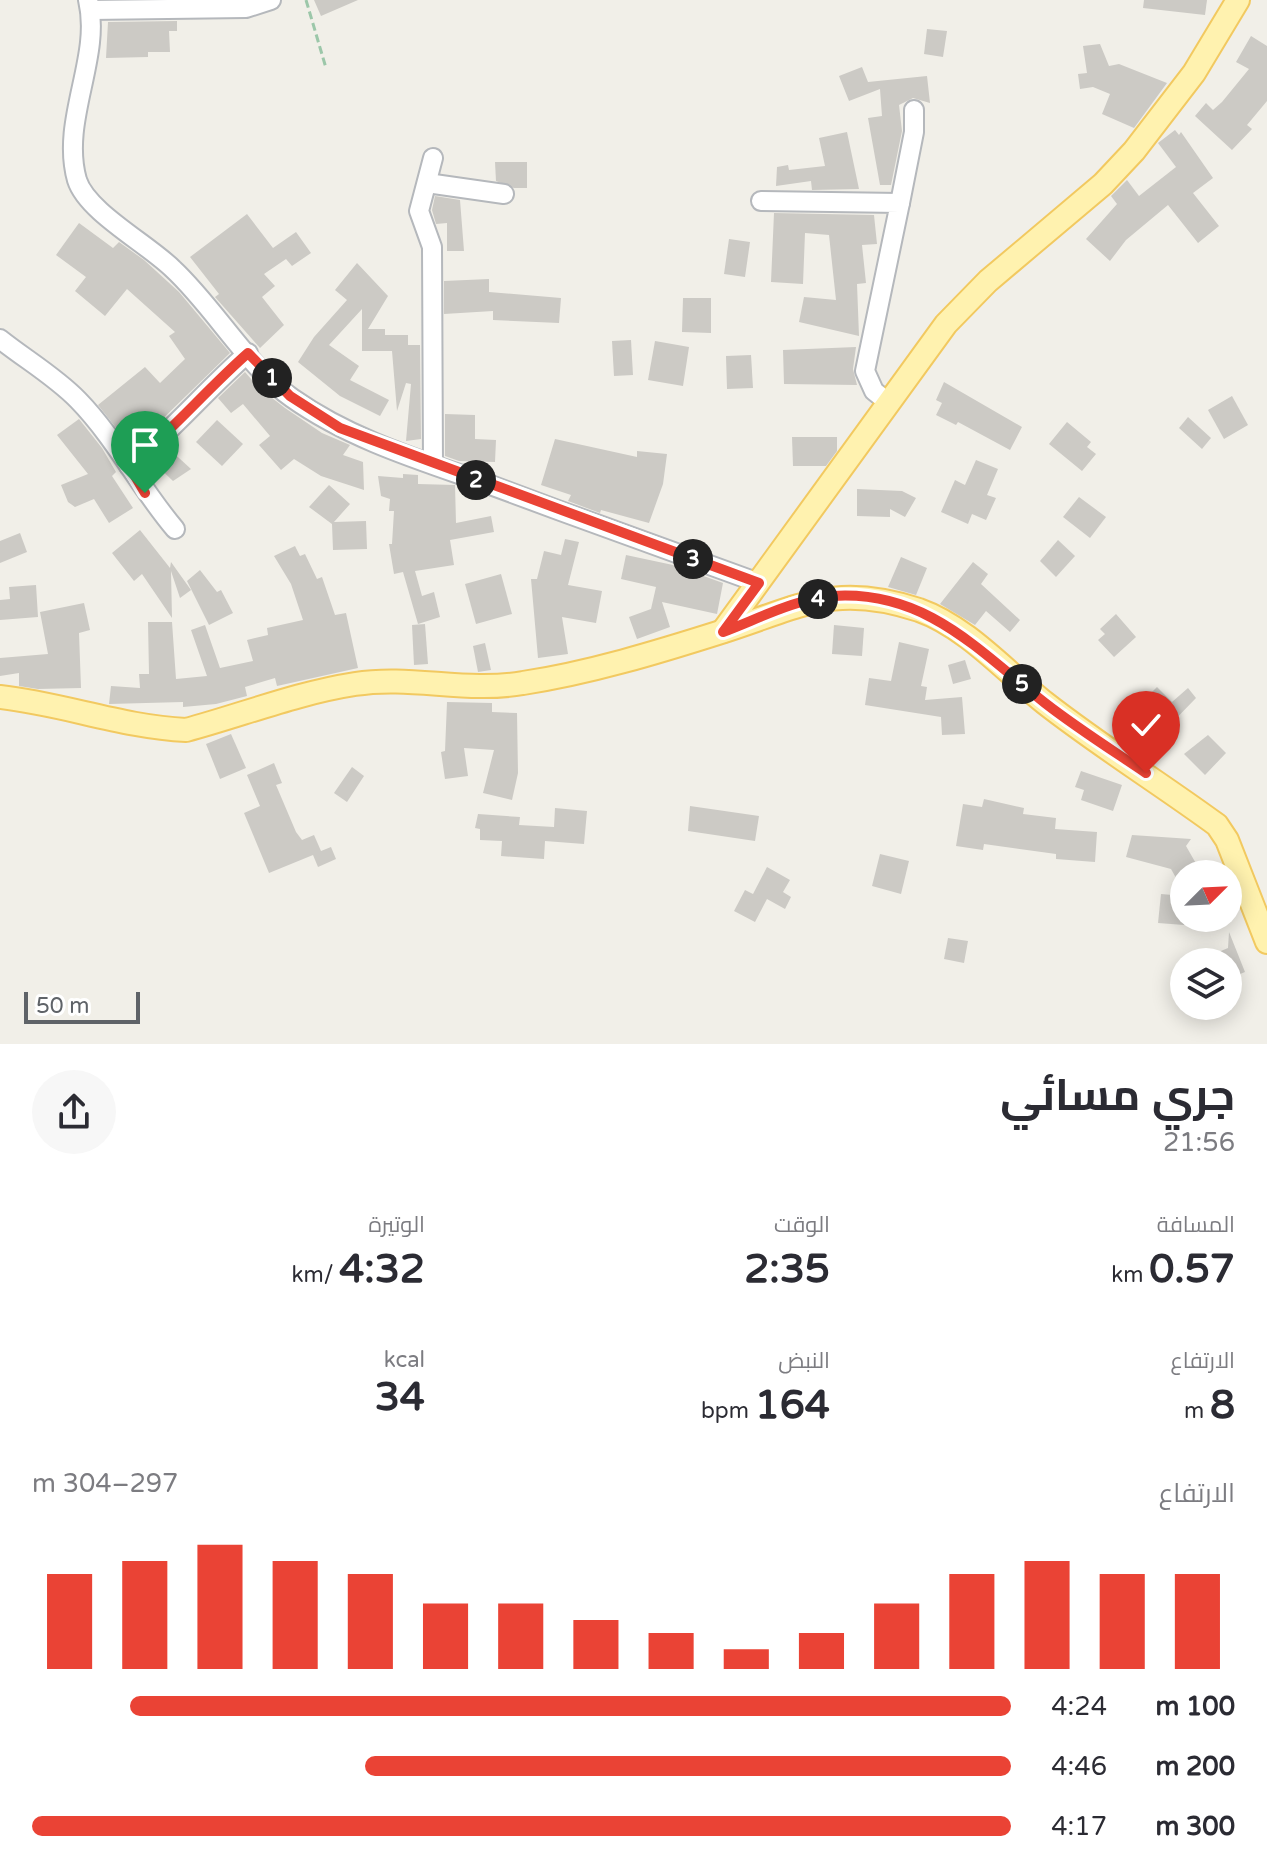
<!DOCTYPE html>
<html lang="ar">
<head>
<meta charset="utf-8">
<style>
	body { margin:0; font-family:"Varela Round",Cairo,sans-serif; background:#f7f7f7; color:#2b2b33; direction:rtl; height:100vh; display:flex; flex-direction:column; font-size:30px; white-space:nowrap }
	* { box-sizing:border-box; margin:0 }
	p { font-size:26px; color:#7c7c81 }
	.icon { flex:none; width:44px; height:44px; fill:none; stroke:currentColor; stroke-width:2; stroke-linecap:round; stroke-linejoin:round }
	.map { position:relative; height:1044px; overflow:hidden; direction:ltr }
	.drawer { display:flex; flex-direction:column; background:#fff; flex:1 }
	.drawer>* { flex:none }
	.needle { width:52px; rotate:66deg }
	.tools { position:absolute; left:1170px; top:860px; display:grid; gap:16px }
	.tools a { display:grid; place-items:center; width:72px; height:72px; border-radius:50%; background:#fff; box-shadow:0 4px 20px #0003; font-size:40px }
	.scale { position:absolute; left:24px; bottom:20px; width:116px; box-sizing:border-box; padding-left:8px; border:4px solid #5f6368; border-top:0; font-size:22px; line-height:28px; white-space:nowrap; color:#5f6368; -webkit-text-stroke:6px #fff; paint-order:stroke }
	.pin { position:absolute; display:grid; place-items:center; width:68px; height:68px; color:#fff; margin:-82px -34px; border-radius:50% 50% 50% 0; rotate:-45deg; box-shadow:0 0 8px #0007 }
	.pin .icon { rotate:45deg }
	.km { position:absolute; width:40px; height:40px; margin:-20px; border-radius:50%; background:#222; color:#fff; font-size:22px; line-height:40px; text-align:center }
	.round { display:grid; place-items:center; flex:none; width:84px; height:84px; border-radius:42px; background:#f7f7f7 }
	.overview { display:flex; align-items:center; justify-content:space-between; height:136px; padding:0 32px }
	h1 { font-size:44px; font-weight:700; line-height:60px }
	.stats { display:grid; grid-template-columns:repeat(3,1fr); gap:12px; height:136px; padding:8px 32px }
	.stats div { display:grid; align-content:center }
	.stats b { font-size:40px; font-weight:700 }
	.stats small { font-size:22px; font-weight:400 }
	.stats p { font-size:22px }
	.chart { height:224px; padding:16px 32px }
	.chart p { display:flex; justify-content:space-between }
	.chart svg { width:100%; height:144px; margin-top:8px; stroke:#ea4335; stroke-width:6 }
	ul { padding:0 32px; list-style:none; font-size:26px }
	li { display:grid; grid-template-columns:128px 96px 1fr; align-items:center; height:60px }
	li i { height:20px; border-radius:10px; background:#ea4335 }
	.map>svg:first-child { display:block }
	.building { fill:#cccac5 }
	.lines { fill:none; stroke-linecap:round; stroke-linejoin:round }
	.minor-casing { stroke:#b5b8bc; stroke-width:22 }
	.major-casing { stroke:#f2c960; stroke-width:26 }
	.path { stroke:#9cc7a9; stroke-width:3; stroke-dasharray:8 4; stroke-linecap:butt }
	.minor { stroke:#fff; stroke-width:18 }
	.major { stroke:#fff2af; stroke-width:22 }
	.route-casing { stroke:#fff; stroke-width:16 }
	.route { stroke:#ea4335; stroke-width:10 }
</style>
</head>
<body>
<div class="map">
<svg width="1267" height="1044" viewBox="0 0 1267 1044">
	<rect width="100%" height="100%" fill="#f1efe8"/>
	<g class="building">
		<path d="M 314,0 L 358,0 L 321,16 Z"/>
		<path d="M 1144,0 L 1207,0 L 1205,15 L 1143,8 Z"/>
		<path d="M 177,21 L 177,31 L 169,31 L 170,52 L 148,52 L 148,57 L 106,58 L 108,22 Z"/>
		<path d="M 927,29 L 947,31 L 943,57 L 924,54 Z"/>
		<path d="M 1251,36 L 1267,46 L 1267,101 L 1247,125 L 1252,129 L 1232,150 L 1195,116 L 1206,103 L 1213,110 L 1222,102 L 1249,69 L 1236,62 Z"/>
		<path d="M 1100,44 L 1109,66 L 1119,64 L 1167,83 L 1134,128 L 1102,114 L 1110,94 L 1093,87 L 1080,89 L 1078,74 L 1087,73 L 1083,46 Z"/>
		<path d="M 862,67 L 868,82 L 927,76 L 930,103 L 913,98 L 899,105 L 902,131 L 891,185 L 880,185 L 868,118 L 882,116 L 880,89 L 849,101 L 839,76 Z"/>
		<path d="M 1175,130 L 1179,135 L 1181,132 L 1213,178 L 1193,193 L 1219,226 L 1198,243 L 1168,205 L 1126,240 L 1110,261 L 1086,239 L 1117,204 L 1111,196 L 1127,180 L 1139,196 L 1176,167 L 1158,143 Z"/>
		<path d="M 847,132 L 859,189 L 812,190 L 811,181 L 776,186 L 777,167 L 788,165 L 789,170 L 825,166 L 819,138 Z"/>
		<path d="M 495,162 L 527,162 L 527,188 L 514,188 L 496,181 Z"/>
		<path d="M 435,196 L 460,200 L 464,251 L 447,251 L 447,223 L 436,224 L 432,210 Z"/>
		<path d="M 774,213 L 874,215 L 877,244 L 862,245 L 866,283 L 857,284 L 859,336 L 799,322 L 804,297 L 836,300 L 829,235 L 805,233 L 803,284 L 771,282 Z"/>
		<path d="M 247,214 L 273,248 L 296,232 L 311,253 L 292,266 L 286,259 L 264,274 L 275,286 L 262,297 L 284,325 L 260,348 L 215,297 L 219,294 L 190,257 Z"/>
		<path d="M 79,223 L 113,248 L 119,242 L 144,260 L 179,292 L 230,353 L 144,437 L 133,425 L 121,434 L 98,405 L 145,367 L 160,383 L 185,359 L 169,336 L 175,332 L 127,289 L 105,316 L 75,291 L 86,277 L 56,255 Z"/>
		<path d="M 729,239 L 750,242 L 745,277 L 724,274 Z"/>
		<path d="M 357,263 L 388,296 L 368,329 L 385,329 L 385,335 L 408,335 L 408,345 L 420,345 L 421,439 L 406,441 L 411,384 L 406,383 L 397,411 L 392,351 L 362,351 L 362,309 L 329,345 L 359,366 L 350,380 L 389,400 L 380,416 L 340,396 L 298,362 L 314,337 L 347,300 L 335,290 Z"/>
		<path d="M 489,279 L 489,292 L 561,298 L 559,323 L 493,320 L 493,311 L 444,314 L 444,281 Z"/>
		<path d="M 683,298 L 711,298 L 711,333 L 682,332 Z"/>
		<path d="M 631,340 L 633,375 L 614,376 L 612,341 Z"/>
		<path d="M 655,341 L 689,347 L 683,386 L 648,380 Z"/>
		<path d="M 856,347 L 853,369 L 857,385 L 784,384 L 783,350 Z"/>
		<path d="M 751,355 L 753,388 L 727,389 L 726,356 Z"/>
		<path d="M 245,372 L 258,387 L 285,408 L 322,433 L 350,445 L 343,455 L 363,462 L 364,490 L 321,476 L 294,459 L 281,470 L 259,445 L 270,436 L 243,404 L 231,413 L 218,398 Z"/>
		<path d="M 944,382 L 1022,427 L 1010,450 L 958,422 L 956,425 L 936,415 L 942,403 L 936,400 Z"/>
		<path d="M 1232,396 L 1248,425 L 1224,439 L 1208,410 Z"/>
		<path d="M 445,414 L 475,415 L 475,439 L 496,440 L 495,462 L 459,461 L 445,456 Z"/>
		<path d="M 1188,417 L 1211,438 L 1202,449 L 1179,428 Z"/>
		<path d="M 79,419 L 102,448 L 116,472 L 112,476 L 133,508 L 109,523 L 94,499 L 75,507 L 68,502 L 61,485 L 88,474 L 57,435 Z"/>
		<path d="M 217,420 L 243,444 L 222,466 L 196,442 Z"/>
		<path d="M 1067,422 L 1091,442 L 1087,447 L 1096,454 L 1082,471 L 1049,444 Z"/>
		<path d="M 792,437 L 837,437 L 837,451 L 826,466 L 793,466 Z"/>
		<path d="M 555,439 L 637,457 L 637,451 L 667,454 L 663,484 L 649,523 L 601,510 L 600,513 L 568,501 L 571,495 L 541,485 Z"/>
		<path d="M 168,448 L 191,469 L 173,481 L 153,462 Z"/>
		<path d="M 976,460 L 998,469 L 987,495 L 996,498 L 986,520 L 972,514 L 968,524 L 941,512 L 955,480 L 965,485 Z"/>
		<path d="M 403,474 L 418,475 L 418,484 L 455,485 L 456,523 L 491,516 L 494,532 L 450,540 L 454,565 L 415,571 L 422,596 L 434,592 L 440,617 L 418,624 L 403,572 L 394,574 L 389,544 L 392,544 L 394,511 L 389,511 L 390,499 L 381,496 L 378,476 L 403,478 Z"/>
		<path d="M 329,485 L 350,504 L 334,522 L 366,521 L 367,549 L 333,550 L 332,524 L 309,507 Z"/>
		<path d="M 857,489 L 902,491 L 916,498 L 905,517 L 890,509 L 890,517 L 857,516 Z"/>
		<path d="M 1079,497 L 1106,517 L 1090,538 L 1063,517 Z"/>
		<path d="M 140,530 L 170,568 L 171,562 L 191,590 L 180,598 L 171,571 L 172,618 L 142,574 L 134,581 L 112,553 Z"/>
		<path d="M 20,533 L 27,552 L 0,563 L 0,541 Z"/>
		<path d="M 565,539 L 579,542 L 568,585 L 602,591 L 596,623 L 562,617 L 568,654 L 538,658 L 531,579 L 537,579 L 544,551 L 561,555 Z"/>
		<path d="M 1058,540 L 1075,556 L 1056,577 L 1040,561 Z"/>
		<path d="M 295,546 L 300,556 L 305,554 L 317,579 L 322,577 L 335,615 L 346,613 L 358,668 L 277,686 L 275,678 L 245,687 L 247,696 L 216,704 L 183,707 L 183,702 L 109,704 L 111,686 L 140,688 L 139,674 L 149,674 L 148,622 L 172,622 L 176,679 L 207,676 L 191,630 L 205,625 L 220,668 L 253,661 L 247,640 L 268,635 L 267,628 L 303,620 L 291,584 L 274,556 Z"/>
		<path d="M 626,555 L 673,565 L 723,583 L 717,614 L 662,602 L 670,627 L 637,639 L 629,617 L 651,609 L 656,587 L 621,579 Z"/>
		<path d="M 901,557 L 927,568 L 916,595 L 888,587 Z"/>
		<path d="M 973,562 L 988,574 L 981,584 L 1020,620 L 1010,632 L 986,611 L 975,625 L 940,604 Z"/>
		<path d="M 200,570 L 217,592 L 221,590 L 233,613 L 209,625 L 187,581 Z"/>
		<path d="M 501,574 L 512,614 L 476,624 L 465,584 Z"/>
		<path d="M 36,585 L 38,617 L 0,620 L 0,600 L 10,599 L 9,587 Z"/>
		<path d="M 84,603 L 90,630 L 79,633 L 81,688 L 38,689 L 19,686 L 19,673 L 0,676 L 0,658 L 48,654 L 40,612 Z"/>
		<path d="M 1116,614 L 1136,637 L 1114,657 L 1098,640 L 1105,634 L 1100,629 Z"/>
		<path d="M 425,624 L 428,664 L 414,665 L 412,625 Z"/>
		<path d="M 834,625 L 864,628 L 862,656 L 832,654 Z"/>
		<path d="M 899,642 L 929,649 L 921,686 L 927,687 L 925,700 L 962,697 L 965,734 L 942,735 L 941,717 L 865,705 L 869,678 L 891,681 Z"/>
		<path d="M 485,643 L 491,670 L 478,672 L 473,646 Z"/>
		<path d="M 965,660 L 971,679 L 953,684 L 948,665 Z"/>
		<path d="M 1157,687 L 1172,702 L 1188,688 L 1196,698 L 1162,733 L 1136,708 Z"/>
		<path d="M 447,702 L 492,703 L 492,712 L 517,713 L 518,773 L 512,800 L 483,793 L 494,750 L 464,748 L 468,776 L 445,779 L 441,752 L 445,751 Z"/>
		<path d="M 231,734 L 246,768 L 220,779 L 206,744 Z"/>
		<path d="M 1208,735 L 1226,753 L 1205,775 L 1184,754 Z"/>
		<path d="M 274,763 L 282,783 L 276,785 L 296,832 L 302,840 L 314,835 L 321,851 L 331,847 L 336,859 L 318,867 L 313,855 L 269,873 L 244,813 L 260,806 L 247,775 Z"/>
		<path d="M 352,767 L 364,776 L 347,802 L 334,793 Z"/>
		<path d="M 1081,771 L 1122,785 L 1113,811 L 1081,800 L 1084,790 L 1075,787 Z"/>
		<path d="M 984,799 L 1024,808 L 1023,814 L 1056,818 L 1055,829 L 1097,832 L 1095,862 L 1056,859 L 1056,854 L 984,844 L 983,850 L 956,846 L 963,804 L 982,807 Z"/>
		<path d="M 690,806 L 759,816 L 755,841 L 688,831 Z"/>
		<path d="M 555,808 L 587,811 L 584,844 L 545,841 L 544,859 L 501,856 L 502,841 L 480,840 L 480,829 L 475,828 L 478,814 L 520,817 L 519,825 L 554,827 Z"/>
		<path d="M 1132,835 L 1191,839 L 1186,846 L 1202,874 L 1184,874 L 1184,892 L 1171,869 L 1126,857 Z"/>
		<path d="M 880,854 L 909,861 L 901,894 L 872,886 Z"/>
		<path d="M 767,867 L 790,880 L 783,892 L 791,897 L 785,909 L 767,899 L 755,922 L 734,911 L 745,890 L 753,894 Z"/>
		<path d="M 1161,894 L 1184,896 L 1184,925 L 1158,923 Z"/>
		<path d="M 1229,932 L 1245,972 L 1228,979 L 1228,962 L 1195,962 L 1228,948 Z"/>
		<path d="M 948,938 L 968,941 L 964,963 L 944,959 Z"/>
	</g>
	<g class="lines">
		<g class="minor-casing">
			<g id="minor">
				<path d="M 88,0 C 102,58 60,120 77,180 C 87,212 148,244 173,269 C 214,307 247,366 292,398 C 350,439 419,460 485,483 C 576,517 667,550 759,583"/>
				<path d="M 90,10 L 246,8 L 271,0"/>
				<path d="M 427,183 L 504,194"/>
				<path d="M 761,201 L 900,203 L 865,371 L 874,391 L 889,403"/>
				<path d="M 900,203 L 914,132 L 914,110"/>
				<path d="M 0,339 C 25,359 56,377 78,400 C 116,439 140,488 175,529"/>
				<path d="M 433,464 L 432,247 L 419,211 L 433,158"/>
				<path d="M 129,466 C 173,430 206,390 248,353"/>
			</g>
		</g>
		<g class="major-casing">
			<g id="major">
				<path d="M 723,631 L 946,324 L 988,281 L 1103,184 L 1134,151 L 1194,73 L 1238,0"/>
				<path d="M 0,697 C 63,704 123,727 186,730 C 242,715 297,693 355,684 C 411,675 466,693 523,683 C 589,673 658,652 721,632 C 800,607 834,582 919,610 C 967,627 1006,672 1045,703 C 1100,746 1161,784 1217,825 L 1227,840 L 1267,942"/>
			</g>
		</g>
		<path class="path" d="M 306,0 L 326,68"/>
		<use href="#minor" class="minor"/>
		<use href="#major" class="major"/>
	</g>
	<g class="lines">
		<g class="route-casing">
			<path id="route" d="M 145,493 L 129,466 C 173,430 206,390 248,353 L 290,396 L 340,428 L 759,583 L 723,632 C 758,619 795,599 833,596 C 926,590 979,651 1045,703 C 1077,728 1112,750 1146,773"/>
		</g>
		<use href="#route" class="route"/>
	</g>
</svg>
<div class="tools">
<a><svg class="needle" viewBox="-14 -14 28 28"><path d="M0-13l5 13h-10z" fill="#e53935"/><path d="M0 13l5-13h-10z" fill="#7c7c81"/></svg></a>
<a><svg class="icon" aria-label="layers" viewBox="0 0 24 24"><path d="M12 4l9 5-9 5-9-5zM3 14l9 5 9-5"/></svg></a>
</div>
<div class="scale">50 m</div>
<div class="pin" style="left:145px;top:493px;background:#1e9e55"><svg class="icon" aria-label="arrive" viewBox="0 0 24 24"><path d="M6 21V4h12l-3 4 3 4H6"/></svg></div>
<div class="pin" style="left:1146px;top:773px;background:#d93025"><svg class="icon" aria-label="check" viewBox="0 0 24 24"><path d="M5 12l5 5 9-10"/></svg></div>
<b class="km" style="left:272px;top:378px">1</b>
<b class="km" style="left:476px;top:480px">2</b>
<b class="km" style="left:693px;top:559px">3</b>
<b class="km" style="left:818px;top:599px">4</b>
<b class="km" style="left:1022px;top:684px">5</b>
</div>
<section class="drawer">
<div class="overview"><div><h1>جري مسائي</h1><p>21:56</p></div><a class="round"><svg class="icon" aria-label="share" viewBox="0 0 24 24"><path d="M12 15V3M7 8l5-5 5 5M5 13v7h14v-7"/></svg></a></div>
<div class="stats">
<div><p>المسافة</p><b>0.57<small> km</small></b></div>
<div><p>الوقت</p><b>2:35</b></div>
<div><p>الوتيرة</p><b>4:32<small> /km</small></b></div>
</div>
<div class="stats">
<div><p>الارتفاع</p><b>8<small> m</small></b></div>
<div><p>النبض</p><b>164<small> bpm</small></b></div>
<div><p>kcal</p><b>34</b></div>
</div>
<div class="chart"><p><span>الارتفاع</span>297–304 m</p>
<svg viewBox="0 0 160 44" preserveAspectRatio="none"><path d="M5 44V15M15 44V11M25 44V6M35 44V11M45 44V15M55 44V24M65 44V24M75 44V29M85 44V33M95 44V38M105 44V33M115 44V24M125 44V15M135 44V11M145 44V15M155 44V15"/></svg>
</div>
<ul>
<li><b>100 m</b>4:24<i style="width:90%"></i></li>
<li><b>200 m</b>4:46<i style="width:66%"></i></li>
<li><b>300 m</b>4:17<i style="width:100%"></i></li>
</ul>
</section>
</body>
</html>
